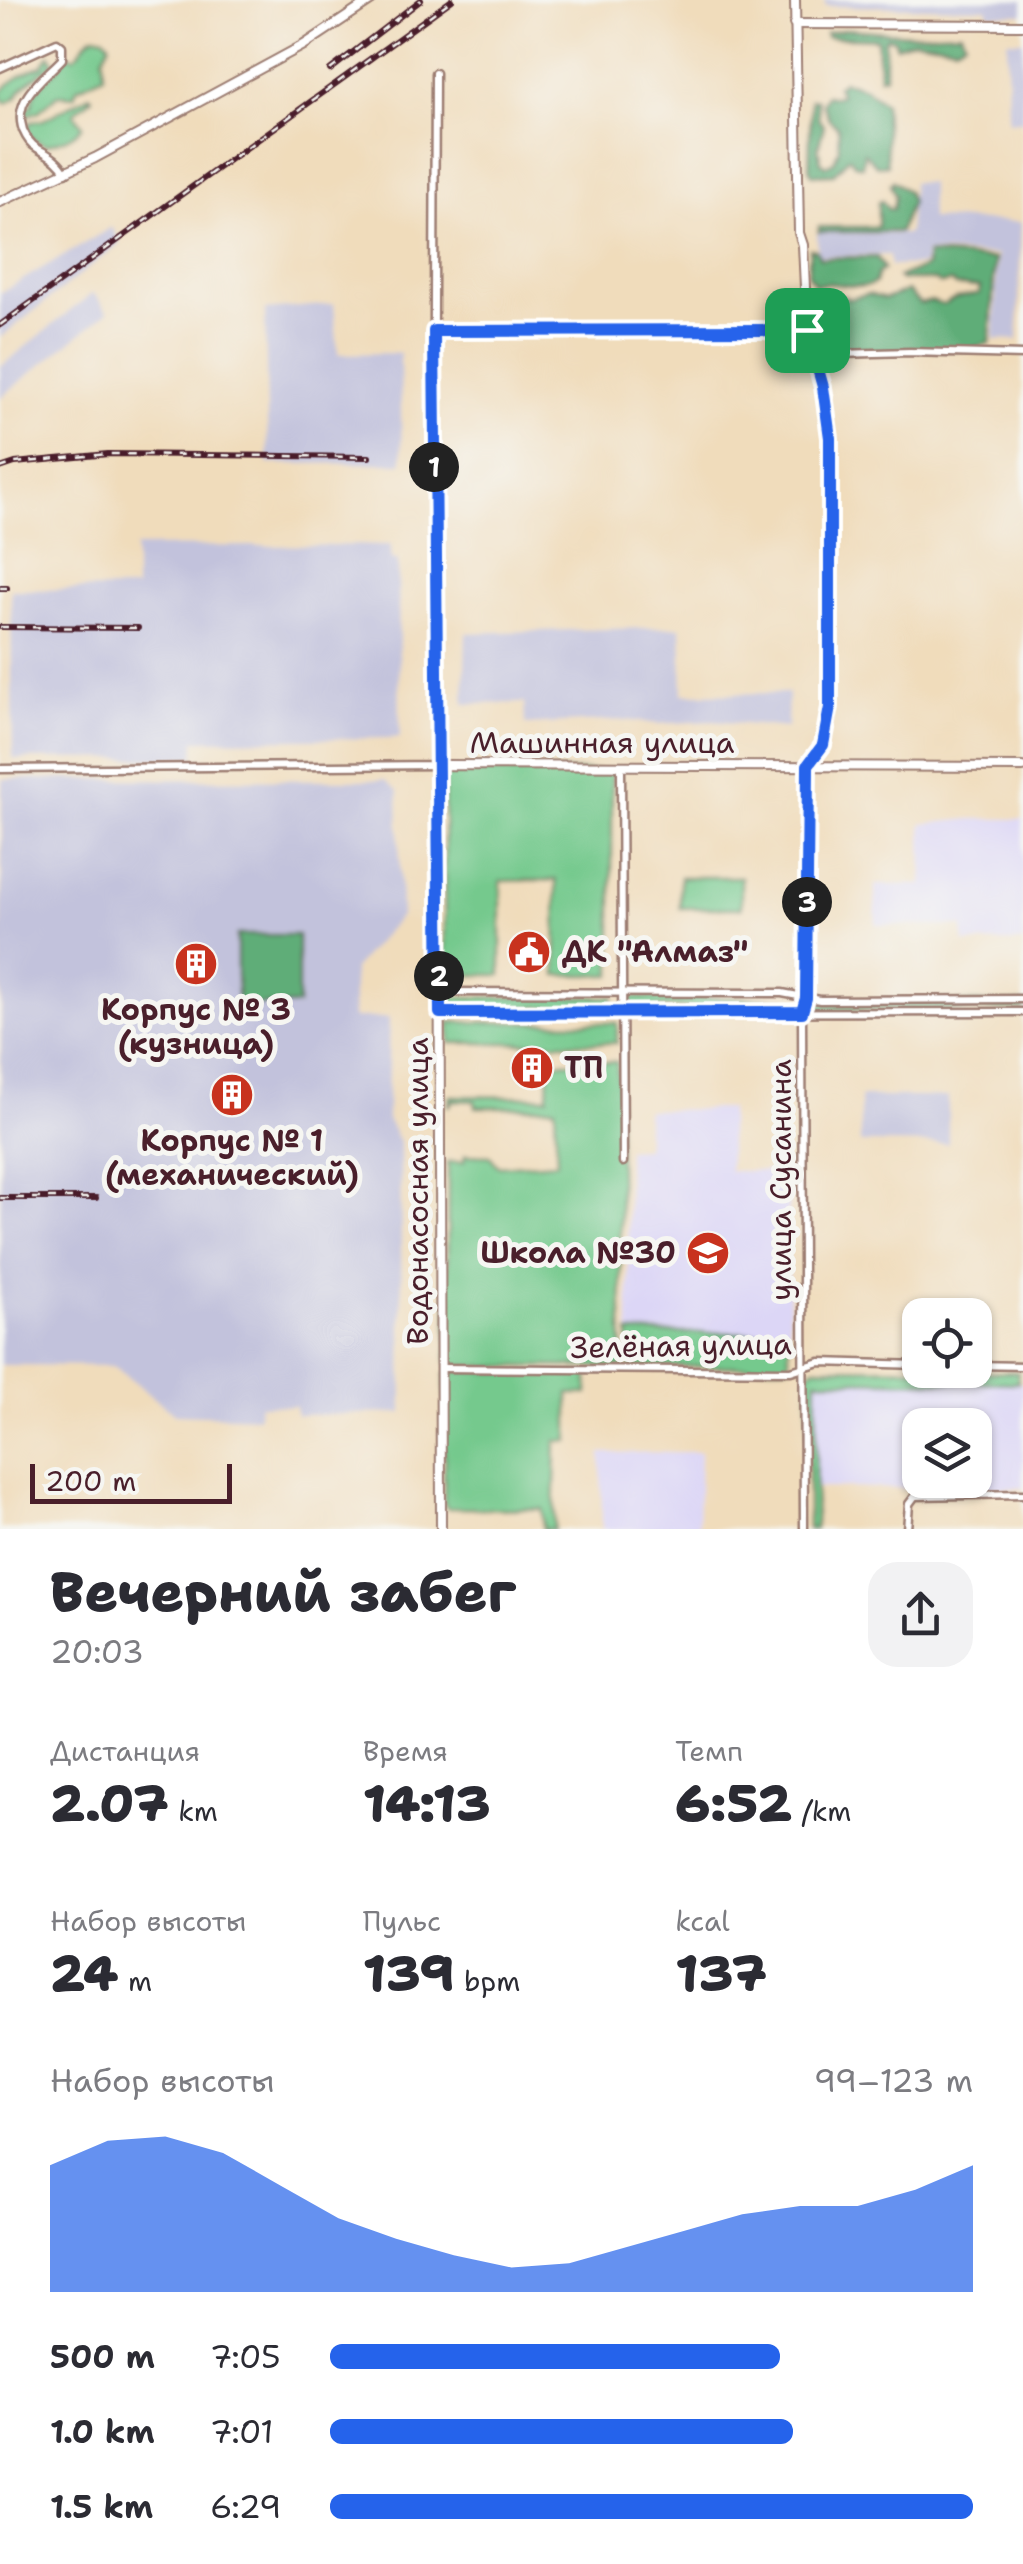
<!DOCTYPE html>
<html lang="ru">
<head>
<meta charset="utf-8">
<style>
	body { margin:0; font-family:"Shantell Sans",sans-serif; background:#f2f2f3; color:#2b2b33; height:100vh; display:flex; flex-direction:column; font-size:38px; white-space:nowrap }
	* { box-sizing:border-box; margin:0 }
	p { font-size:32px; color:#7c7c81 }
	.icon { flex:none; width:55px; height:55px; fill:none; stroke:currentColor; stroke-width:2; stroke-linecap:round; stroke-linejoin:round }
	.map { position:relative; height:1529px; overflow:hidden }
	.panel { display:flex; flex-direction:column; background:#fff; flex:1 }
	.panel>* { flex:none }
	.fabs { position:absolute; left:902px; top:1298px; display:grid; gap:20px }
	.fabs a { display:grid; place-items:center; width:90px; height:90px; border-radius:20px; background:#fff; box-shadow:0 2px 8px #0004; font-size:50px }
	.scale { position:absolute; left:30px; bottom:25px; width:202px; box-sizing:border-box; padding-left:10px; border:5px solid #4a1f2b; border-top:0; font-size:28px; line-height:35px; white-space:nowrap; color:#4a1f2b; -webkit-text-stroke:8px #f6f6f2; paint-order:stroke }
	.pin { position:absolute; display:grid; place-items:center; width:85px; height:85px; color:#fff; margin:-42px; border-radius:20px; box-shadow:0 5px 15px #0006 }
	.km { position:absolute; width:50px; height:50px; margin:-25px; border-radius:50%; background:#222; color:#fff; font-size:28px; line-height:50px; text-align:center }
	.round { display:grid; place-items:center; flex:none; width:105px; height:105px; border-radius:30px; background:#f2f2f3 }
	.head { display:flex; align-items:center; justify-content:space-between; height:170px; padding:0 50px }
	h1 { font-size:55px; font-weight:800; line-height:75px }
	.figures { display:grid; grid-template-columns:repeat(3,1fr); gap:15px; height:170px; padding:10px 50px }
	.figures div { display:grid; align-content:center }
	.figures b { font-size:50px; font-weight:800 }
	.figures small { font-size:28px; font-weight:400 }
	.figures p { font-size:28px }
	.chart { height:280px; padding:20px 50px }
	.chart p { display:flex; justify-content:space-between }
	.chart svg { width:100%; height:180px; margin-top:10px; fill:#2563eb; opacity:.7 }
	ul { padding:0 50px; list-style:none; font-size:32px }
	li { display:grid; grid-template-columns:160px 120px 1fr; align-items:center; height:75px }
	li i { height:25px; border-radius:12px; background:#2563eb }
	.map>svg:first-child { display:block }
	.built { fill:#dcd6f6; fill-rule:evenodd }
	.industrial { fill:#c2c2dc }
	.green { fill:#74c98d; stroke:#5f745c; stroke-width:2.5 }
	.forest { fill:#5fad78; stroke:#546652; stroke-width:2.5 }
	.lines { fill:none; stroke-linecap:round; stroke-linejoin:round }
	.minor-casing { stroke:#9d7e73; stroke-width:11 }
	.tertiary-casing { stroke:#9d7e73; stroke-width:12 }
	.minor { stroke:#fff; stroke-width:6 }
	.tertiary { stroke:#fff; stroke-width:8 }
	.rail-casing { stroke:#4a1f2b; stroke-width:6 }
	.rail { stroke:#f6f6f2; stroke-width:2.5; stroke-dasharray:8; stroke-linecap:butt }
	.route-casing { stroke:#fff; stroke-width:20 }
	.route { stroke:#2563eb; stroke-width:12 }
	.labels { text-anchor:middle; stroke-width:10; stroke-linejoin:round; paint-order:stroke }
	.street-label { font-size:30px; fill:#4a1f2b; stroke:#f6f6f2 }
	.poi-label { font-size:30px; font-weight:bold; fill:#4a1f2b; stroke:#f6f6f2; text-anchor:start }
</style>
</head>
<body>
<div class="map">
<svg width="1023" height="1529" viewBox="0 0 1023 1529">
	<rect width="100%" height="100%" fill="#f6f6f2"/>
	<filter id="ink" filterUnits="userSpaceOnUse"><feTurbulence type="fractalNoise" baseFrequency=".01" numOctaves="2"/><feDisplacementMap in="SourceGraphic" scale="20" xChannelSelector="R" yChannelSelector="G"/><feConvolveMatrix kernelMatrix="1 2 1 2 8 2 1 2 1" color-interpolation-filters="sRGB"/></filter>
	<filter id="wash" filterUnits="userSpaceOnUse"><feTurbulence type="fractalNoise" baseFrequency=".0048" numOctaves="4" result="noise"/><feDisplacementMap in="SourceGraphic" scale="40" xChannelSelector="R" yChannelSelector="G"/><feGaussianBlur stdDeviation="2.25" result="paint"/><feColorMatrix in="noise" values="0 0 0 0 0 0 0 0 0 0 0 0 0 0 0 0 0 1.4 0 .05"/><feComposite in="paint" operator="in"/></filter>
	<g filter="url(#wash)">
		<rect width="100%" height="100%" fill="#f0dcbb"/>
		<g class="built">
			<path d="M 971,819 L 1023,819 L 1023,942 L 964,943 L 963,926 L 876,925 L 875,885 L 923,885 L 922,824 Z"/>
			<path d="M 729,1109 L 729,1171 L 788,1171 L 789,1333 L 629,1333 L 627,1149 L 646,1148 L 646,1110 Z"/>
			<path d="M 817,1380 L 1023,1383 L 1023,1488 L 816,1488 ZM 920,1425 L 975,1425 L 975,1480 L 920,1480 Z"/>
			<path d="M 700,1452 L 698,1529 L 602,1529 L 601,1453 Z"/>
		</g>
		<g class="industrial">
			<path d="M 825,0 L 1023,0 L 1023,14 L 989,14 L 987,8 L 825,6 Z"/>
			<path d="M 1007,40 L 1023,40 L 1023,121 L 1008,121 Z"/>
			<path d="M 912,182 L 930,183 L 930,219 L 1021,222 L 1018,340 L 994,339 L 997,255 L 925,252 L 924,265 L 890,266 L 889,255 L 818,256 L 817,233 L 908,234 Z"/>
			<path d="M 112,227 L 120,243 L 0,338 L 0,293 Z"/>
			<path d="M 93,293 L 108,312 L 0,398 L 0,367 Z"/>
			<path d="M 334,304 L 338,354 L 400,353 L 402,463 L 268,464 L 265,310 Z"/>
			<path d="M 391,545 L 391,560 L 398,560 L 400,738 L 195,740 L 194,758 L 13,759 L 11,590 L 135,589 L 135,547 Z"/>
			<path d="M 681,627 L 683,694 L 788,693 L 787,728 L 713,721 L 658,724 L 625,720 L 525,725 L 524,703 L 464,704 L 466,633 Z"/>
			<path d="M 2,779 L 385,780 L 398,791 L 401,915 L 353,969 L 353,1018 L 389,1018 L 387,1119 L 400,1143 L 403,1413 L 296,1415 L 295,1406 L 259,1405 L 258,1417 L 175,1414 L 113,1366 L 0,1365 Z"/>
			<path d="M 860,1097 L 948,1097 L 948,1144 L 860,1143 Z"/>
		</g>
		<g class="green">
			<path d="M 95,35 L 104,37 L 110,44 L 103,57 L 104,75 L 77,88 L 74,96 L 58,95 L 38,112 L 25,116 L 26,109 L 32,106 C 32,83 59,75 67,55 L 74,57 C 85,50 83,40 95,35 Z"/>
			<path d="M 49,55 L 54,62 C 42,75 24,81 17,97 L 7,103 L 3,101 L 0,95 C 4,84 30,69 42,66 Z"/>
			<path d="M 90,95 L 92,98 L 74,113 L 83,126 C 73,137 59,142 45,145 L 32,138 L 27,129 L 31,122 L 43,120 Z"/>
			<path d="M 444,771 L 612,771 L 612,975 L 557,975 L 556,880 L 501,881 L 501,975 L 445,975 Z"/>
			<path d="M 741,877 L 741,908 L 680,908 L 680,877 Z"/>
			<rect x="447" y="997" width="166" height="10"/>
			<path d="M 627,997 L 787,999 L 787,1008 L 627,1007 Z"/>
			<path d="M 810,1003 L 1023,1003 L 1023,1010 L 810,1010 L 806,1006 Z"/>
			<path d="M 450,1022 L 617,1023 L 617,1043 L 450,1043 Z"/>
			<path d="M 549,1062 L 617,1062 L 623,1367 L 451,1366 L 447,1362 L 448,1162 L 464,1162 L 465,1155 L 490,1156 L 498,1166 L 557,1162 L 555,1107 L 476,1107 L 475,1101 L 453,1100 L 449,1107 L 450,1096 L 548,1097 Z"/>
			<path d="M 629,1333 L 789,1333 L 789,1366 L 629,1367 Z"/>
			<path d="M 815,1367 L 981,1368 L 987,1372 L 1018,1372 L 1018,1383 L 817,1380 L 815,1529 L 808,1529 L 808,1373 Z"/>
			<path d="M 450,1371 L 588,1374 L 588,1394 L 569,1394 L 569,1441 L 556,1441 L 554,1529 L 543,1529 L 542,1509 L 447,1508 L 444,1503 L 445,1375 Z"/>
		</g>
		<g class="forest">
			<path d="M 848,29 L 911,34 L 961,32 L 965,41 L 956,46 L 914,40 L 896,46 L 895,40 L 888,37 L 885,40 L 885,76 L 879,77 L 877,39 L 826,37 L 826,33 Z"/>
			<path d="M 843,81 L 865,88 L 884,103 L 887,165 L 877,166 L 864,153 L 862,166 L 854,164 L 849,157 L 834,174 L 813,175 L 809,169 L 811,99 L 817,100 L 819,120 L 824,126 L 818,148 L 821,162 L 826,166 L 834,162 L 839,148 L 838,127 L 829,119 L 822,103 L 826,95 L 834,97 L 841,95 L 837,86 Z"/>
			<path d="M 893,181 L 907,191 L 911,202 L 899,232 L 819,232 L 819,227 L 878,227 L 878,202 L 882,201 L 888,209 L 893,209 L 895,196 L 890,185 Z"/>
			<path d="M 810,249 L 816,250 L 820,258 L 877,257 L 884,269 L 878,273 L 875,283 C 856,293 836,279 816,285 L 808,275 Z"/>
			<path d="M 927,254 L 995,259 L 990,343 L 971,349 L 836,351 L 818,337 L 810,316 L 813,306 L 810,292 L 813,290 L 819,299 L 827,299 L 835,295 L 850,299 L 868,294 L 885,299 L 907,291 L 920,304 L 931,301 L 943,305 L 957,298 L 979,294 L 980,287 L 956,286 L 951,282 L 941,284 L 933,280 L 901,280 L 898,277 L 926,267 Z"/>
			<rect x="237" y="935" width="61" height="70"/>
		</g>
	</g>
	<g filter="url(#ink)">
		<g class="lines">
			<g class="minor-casing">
				<g id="minor">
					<path d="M 0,68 L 57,42 L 62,46 L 62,59 C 43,79 12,99 23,130 C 26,137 30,144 37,148 C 50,156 58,159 66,173"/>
					<path d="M 433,331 L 807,330"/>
					<path d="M 815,359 L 839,354 L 910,352 L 1023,355"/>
					<path d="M 621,767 L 623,1162"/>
					<path d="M 0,769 L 439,765 L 435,708 L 433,524 L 435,73"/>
					<path d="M 439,992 L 782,993 L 820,1000 L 1023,999"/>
					<path d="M 440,1013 L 1023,1012"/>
					<path d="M 975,1365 L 1023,1366"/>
					<path d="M 441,1368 L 791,1371 L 820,1362 L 920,1365"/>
					<path d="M 804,1529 L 802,1012 L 806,998 L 808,766"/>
					<path d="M 907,1529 L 909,1504 L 915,1496 L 1023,1494"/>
				</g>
			</g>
			<g class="tertiary-casing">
				<g id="tertiary">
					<path d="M 795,0 L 799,233 L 803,245 L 807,330 L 823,387 L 829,438 L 830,718 L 823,745 L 808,765"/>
					<path d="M 794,24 L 1023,25"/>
					<path d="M 0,202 L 95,158 L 304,45 L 372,0"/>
					<path d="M 441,1529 L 439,765 L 1023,767"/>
				</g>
			</g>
			<use href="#minor" class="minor"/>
			<use href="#tertiary" class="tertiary"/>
			<g class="rail-casing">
				<g id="rail">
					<path d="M 330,70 L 421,0"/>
					<path d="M 0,325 L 452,0"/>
					<path d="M 0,468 L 15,463 L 108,454 L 369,457"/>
					<path d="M 0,588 L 7,588"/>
					<path d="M 0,627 L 138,628"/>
					<path d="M 0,1198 L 96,1198"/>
				</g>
			</g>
			<use href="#rail" class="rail"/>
		</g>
	</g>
	<g class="lines" filter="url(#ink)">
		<g class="route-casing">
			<path id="route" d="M 807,330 L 823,387 L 830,438 L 830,707 L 823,745 L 808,765 L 806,998 L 802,1012 L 440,1013 L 434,331 Z"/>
		</g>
		<use href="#route" class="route"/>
	</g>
	<defs>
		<g id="civic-disc" transform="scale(2.25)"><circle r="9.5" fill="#c8321e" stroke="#f6f6f2"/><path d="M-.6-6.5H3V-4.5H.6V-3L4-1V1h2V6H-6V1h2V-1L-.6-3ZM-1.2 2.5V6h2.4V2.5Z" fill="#fff"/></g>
		<g id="building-disc" transform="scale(2.25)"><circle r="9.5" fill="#c8321e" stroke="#f6f6f2"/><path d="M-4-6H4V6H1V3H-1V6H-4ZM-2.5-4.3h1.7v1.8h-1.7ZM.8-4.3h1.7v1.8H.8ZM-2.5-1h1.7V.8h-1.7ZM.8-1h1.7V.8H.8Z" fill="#fff"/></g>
		<g id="school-disc" transform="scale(2.25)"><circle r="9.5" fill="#c8321e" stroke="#f6f6f2"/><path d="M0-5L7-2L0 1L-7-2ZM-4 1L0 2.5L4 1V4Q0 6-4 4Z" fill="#fff"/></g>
	</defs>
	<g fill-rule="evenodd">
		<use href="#civic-disc" x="529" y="952"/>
		<use href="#building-disc" x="196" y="964"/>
		<use href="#building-disc" x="532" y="1068"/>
		<use href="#building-disc" x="232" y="1095"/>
		<use href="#school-disc" x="708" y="1253"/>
	</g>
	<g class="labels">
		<g class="street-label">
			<text x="602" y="753">Машинная улица</text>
			<text transform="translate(781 1180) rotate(-90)" y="10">улица Сусанина</text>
			<text transform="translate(418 1191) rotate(-90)" y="10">Водонасосная улица</text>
			<text transform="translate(681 1346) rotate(-1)" y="10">Зелёная улица</text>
		</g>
		<g class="poi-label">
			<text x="562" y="962">ДК "Алмаз"</text>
			<text x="196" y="1020" text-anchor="middle">Корпус № 3<tspan x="196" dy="34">(кузница)</tspan></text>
			<text x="564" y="1078">ТП</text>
			<text x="232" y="1151" text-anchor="middle">Корпус № 1<tspan x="232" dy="34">(механический)</tspan></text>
			<text x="676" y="1263" text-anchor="end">Школа №30</text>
		</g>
	</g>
</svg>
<div class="fabs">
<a><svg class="icon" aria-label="locate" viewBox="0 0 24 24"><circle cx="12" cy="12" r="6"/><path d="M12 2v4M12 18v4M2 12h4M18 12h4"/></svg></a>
<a><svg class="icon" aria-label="layers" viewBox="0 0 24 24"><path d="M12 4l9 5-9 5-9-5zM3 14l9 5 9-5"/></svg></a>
</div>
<div class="scale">200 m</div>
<div class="pin" style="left:807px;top:330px;background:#1e9e55"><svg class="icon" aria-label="arrive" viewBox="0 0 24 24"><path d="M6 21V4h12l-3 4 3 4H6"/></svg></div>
<b class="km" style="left:434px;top:467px">1</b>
<b class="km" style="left:439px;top:976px">2</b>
<b class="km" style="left:807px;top:902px">3</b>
</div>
<section class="panel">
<div class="head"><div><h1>Вечерний забег</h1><p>20:03</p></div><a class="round"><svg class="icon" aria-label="share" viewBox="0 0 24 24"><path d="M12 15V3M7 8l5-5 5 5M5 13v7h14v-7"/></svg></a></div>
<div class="figures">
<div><p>Дистанция</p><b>2.07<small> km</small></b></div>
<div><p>Время</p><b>14:13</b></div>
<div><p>Темп</p><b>6:52<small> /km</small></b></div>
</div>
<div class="figures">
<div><p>Набор высоты</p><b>24<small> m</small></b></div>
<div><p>Пульс</p><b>139<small> bpm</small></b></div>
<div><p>kcal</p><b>137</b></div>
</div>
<div class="chart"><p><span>Набор высоты</span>99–123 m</p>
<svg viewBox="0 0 160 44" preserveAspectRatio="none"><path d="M0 44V13L10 7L20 6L30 10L40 18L50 26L60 31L70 35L80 38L90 37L100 33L110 29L120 25L130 23L140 23L150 19L160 13V44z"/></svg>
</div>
<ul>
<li><b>500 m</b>7:05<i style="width:70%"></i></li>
<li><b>1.0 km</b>7:01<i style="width:72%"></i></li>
<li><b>1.5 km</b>6:29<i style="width:100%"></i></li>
</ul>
</section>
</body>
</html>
